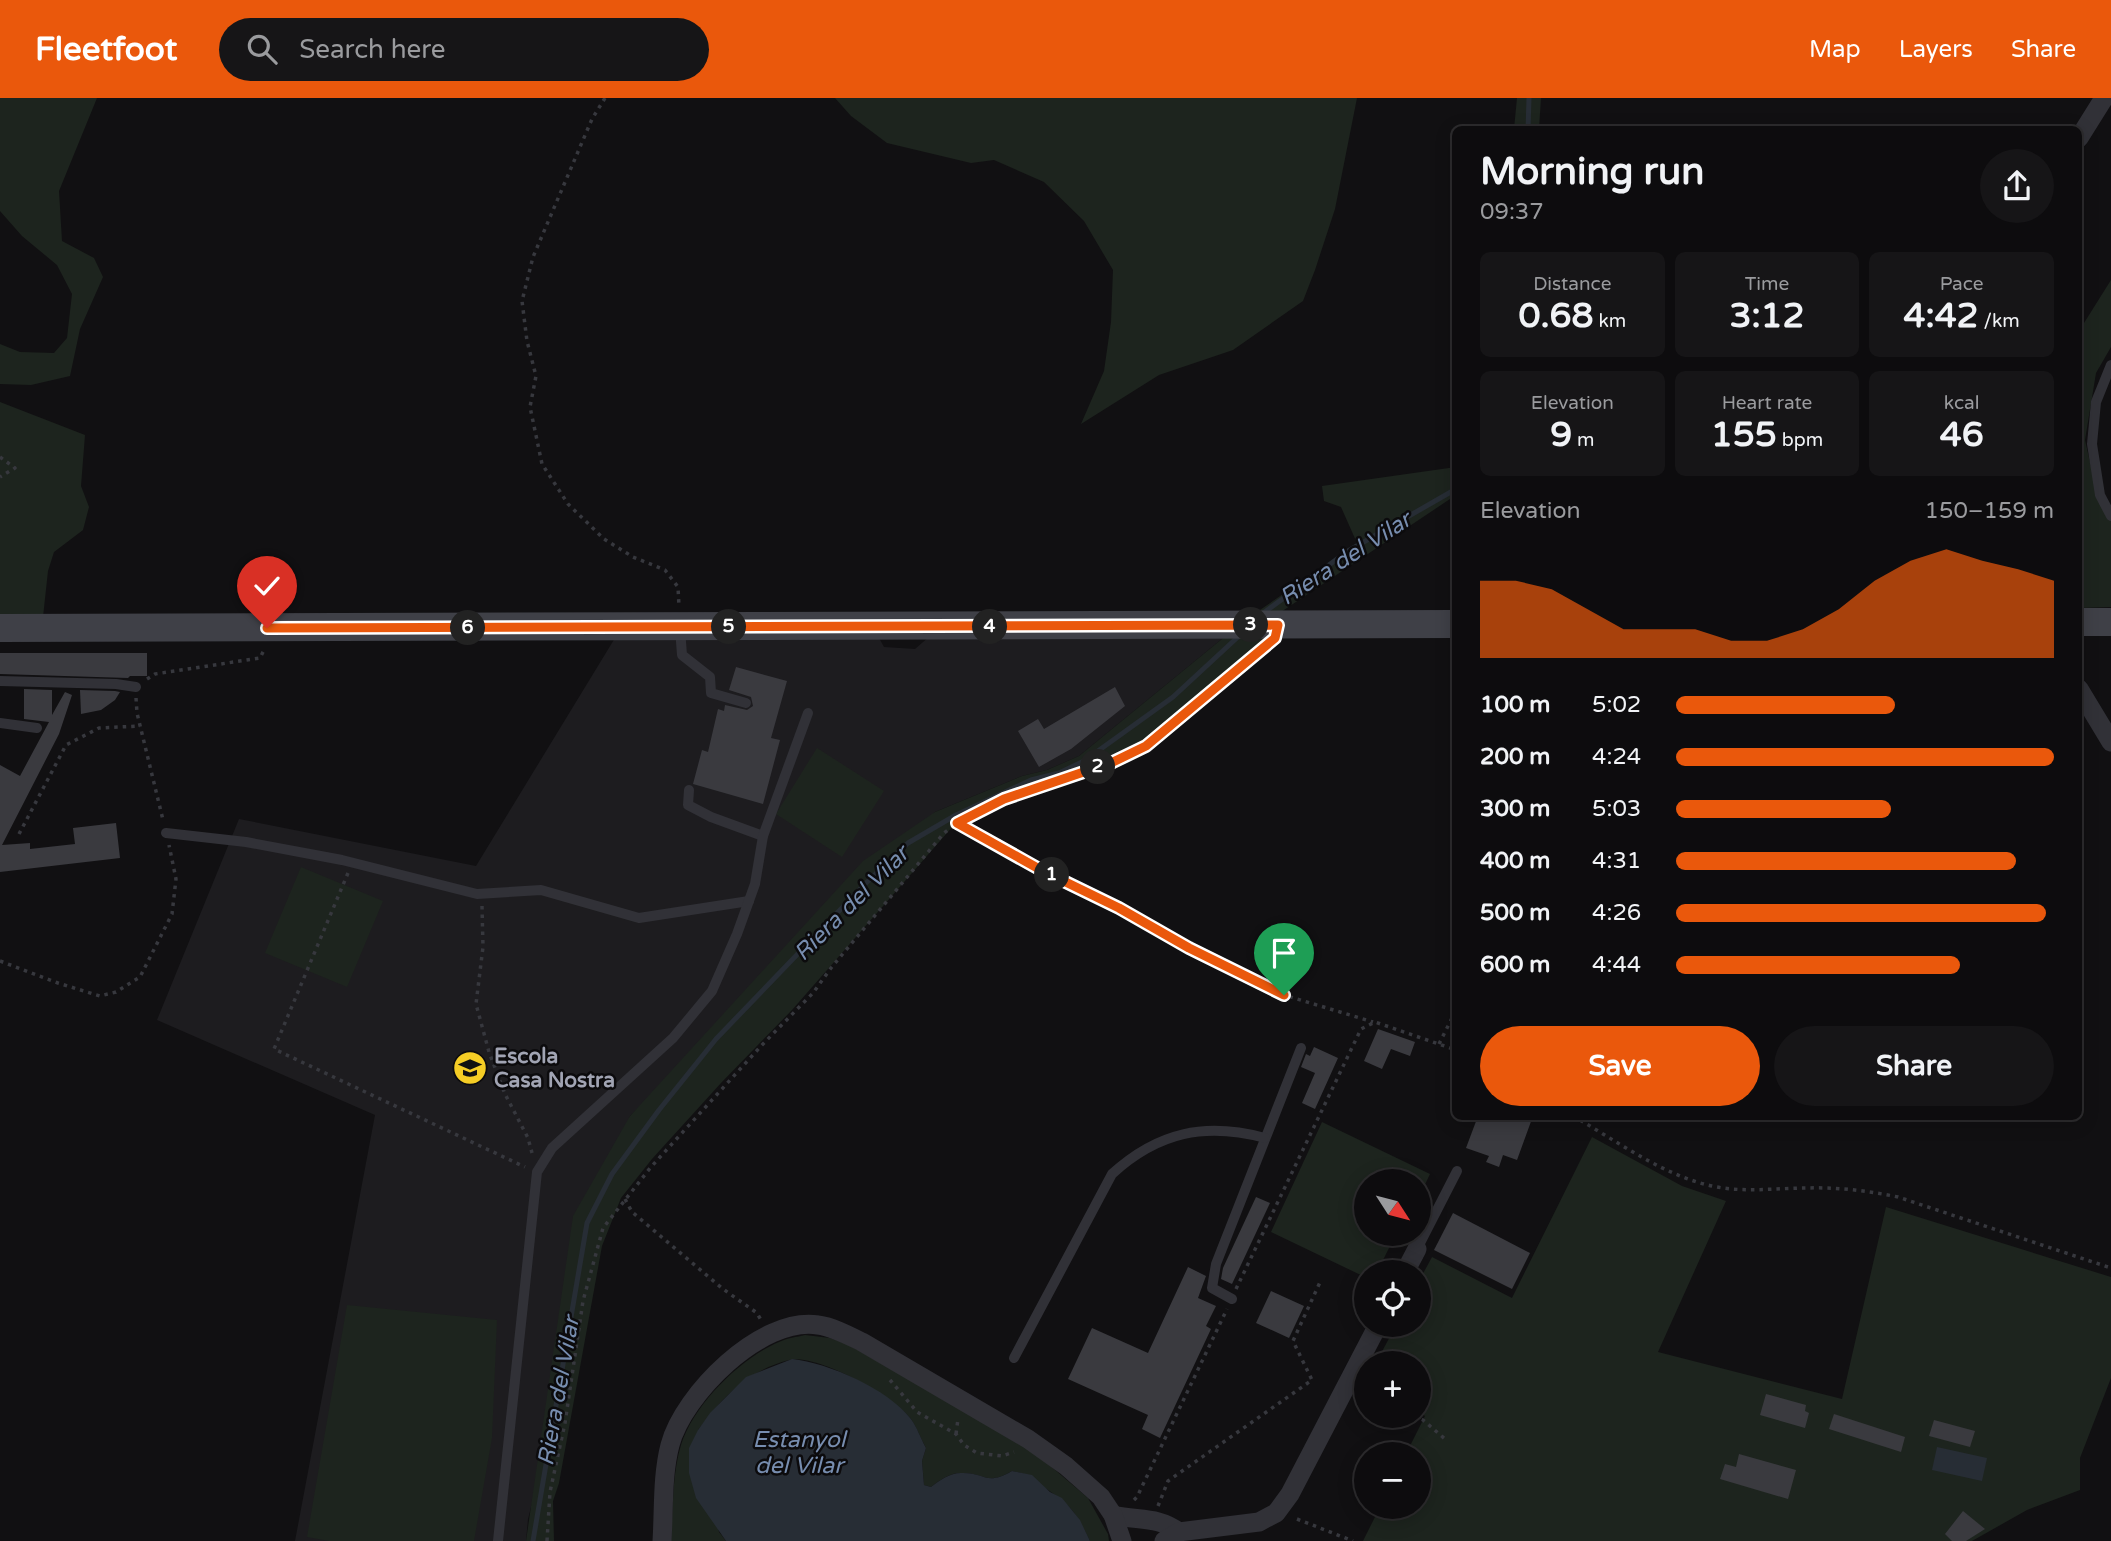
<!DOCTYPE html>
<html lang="en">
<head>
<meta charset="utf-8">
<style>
	body { margin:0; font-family:"Varela Round",sans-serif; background:#161517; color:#f1f3f6; height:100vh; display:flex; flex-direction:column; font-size:26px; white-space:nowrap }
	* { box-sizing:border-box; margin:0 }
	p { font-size:23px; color:#9a9b9e }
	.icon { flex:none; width:38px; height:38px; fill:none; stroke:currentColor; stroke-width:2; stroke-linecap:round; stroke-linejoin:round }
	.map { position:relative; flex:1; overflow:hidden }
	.sheet { position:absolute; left:1452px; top:28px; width:630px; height:994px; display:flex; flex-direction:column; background:#0d0c0e; border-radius:10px; box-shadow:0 4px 18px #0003,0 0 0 2px #2d2c2e }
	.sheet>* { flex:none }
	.needle { width:46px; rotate:126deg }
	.tools { position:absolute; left:1354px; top:1071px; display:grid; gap:14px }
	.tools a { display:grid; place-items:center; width:77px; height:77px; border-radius:50%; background:#0d0c0e; box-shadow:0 4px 18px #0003,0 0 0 2px #2d2c2e; font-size:35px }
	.pin { position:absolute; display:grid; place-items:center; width:60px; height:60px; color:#fff; margin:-72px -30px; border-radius:50% 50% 50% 0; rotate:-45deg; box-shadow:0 0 7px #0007 }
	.pin .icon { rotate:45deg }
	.km { position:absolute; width:35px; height:35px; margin:-18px; border-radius:50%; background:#222; color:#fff; font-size:19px; line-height:35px; text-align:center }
	.round { display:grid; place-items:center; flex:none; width:74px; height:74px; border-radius:37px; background:#161517 }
	.overview { display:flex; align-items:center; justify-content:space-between; height:119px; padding:0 28px }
	h1 { font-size:38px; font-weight:700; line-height:52px }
	.figures { display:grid; grid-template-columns:repeat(3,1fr); gap:10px; height:119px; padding:7px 28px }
	.figures div { display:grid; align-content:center; border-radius:10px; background:#161517; text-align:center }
	.figures b { font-size:35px; font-weight:700 }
	.figures small { font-size:19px; font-weight:400 }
	.figures p { font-size:19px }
	.chart { height:196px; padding:14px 28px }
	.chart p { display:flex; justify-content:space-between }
	.chart svg { width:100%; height:126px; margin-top:7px; fill:#ea580c; opacity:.7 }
	.button { display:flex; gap:14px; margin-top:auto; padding:14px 28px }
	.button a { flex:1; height:80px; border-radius:42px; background:#ea580c; color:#fff; font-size:28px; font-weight:700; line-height:80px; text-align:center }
	.button a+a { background:#161517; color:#f1f3f6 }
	ul { padding:0 28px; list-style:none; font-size:23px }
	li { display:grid; grid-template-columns:112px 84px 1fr; align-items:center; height:52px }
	li i { height:18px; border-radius:9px; background:#ea580c }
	header { display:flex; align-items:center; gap:42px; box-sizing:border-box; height:98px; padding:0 35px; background:#ea580c; color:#fff }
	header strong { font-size:33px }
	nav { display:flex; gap:38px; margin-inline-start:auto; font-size:24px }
	.search { width:490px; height:63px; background:#161517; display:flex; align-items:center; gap:18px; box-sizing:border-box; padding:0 24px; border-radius:38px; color:#9a9b9e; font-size:26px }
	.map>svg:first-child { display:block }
	.built { fill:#1d1c1f }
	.green { fill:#1d241e }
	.water { fill:#272d35 }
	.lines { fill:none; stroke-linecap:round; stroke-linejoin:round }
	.stream { stroke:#272d35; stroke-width:5 }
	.building { fill:#3a3a3f }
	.path { stroke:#37383e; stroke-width:3.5; stroke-dasharray:3.5 5; stroke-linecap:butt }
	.service { stroke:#313137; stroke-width:10 }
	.minor { stroke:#313137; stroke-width:19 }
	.secondary { stroke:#3f4047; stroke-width:28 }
	.route-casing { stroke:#fff; stroke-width:14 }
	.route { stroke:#ea580c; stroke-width:9 }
	.labels { text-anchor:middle; stroke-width:5; stroke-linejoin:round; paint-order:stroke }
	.poi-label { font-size:21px; font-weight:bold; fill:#a1a4b3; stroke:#0c0b0d; text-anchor:start }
	.water-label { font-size:23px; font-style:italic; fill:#778daf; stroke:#0c0b0d }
</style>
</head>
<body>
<header>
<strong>Fleetfoot</strong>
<div class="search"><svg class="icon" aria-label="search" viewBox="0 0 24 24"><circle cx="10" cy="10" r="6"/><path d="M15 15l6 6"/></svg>Search here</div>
<nav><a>Map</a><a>Layers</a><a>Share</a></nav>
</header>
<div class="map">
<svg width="2111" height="1443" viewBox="0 0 2111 1443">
	<rect width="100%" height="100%" fill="#111012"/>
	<path class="built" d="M 1228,536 L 1079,658 L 1047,672 L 1022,678 L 935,714 L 630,1018 L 528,1421 L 526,1443 L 295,1443 L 375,1017 L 157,922 L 239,721 L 476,768 L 615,540 L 878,538 L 884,549 L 915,551 L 930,538 Z"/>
	<g class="green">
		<path d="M 0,0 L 97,0 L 59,93 L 62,143 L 94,160 L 103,179 L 80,231 L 70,278 L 31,287 L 0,286 L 0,246 L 20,254 L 54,255 L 67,240 L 72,196 L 57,167 L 22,138 L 0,113 Z"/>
		<path d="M 835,0 L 1357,0 L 1335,111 L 1315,172 L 1303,203 L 1233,252 L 1159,277 L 1081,326 L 1104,273 L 1111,224 L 1113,172 L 1084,123 L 1044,84 L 994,62 L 971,65 L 887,45 L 851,18 Z"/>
		<path d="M 1517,0 L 1541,0 L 1539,31 L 1514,31 Z"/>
		<path d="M 2111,182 L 2111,249 L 2096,275 L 2085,342 L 2099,404 L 2111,408 L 2111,509 L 2079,510 L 2079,233 Z"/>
		<path d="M 0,304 L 85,337 L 81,388 L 89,409 L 83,432 L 54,454 L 48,473 L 43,519 L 0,519 Z"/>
		<path d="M 1456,369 L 1456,397 L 1281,514 L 1257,514 L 1357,445 L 1341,409 L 1324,403 L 1322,388 Z"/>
		<path d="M 1272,534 L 1145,643 L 1086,673 L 1007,699 L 954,727 L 792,912 L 721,985 L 652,1061 L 621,1100 L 602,1148 L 559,1385 L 553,1403 L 554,1443 L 526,1443 L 573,1118 L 630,1018 L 863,763 L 935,714 L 1022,678 L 1047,672 L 1079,658 L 1228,536 Z"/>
		<path d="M 817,650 L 884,693 L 842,759 L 776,716 Z"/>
		<path d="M 301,769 L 383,803 L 347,889 L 265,855 Z"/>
		<path d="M 1322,1024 L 1430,1076 L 1419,1099 L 1419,1083 L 1367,1083 L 1367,1136 L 1396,1136 L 1377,1174 L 1367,1174 L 1367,1180 L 1271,1134 Z"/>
		<path d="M 1592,1039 L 1682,1088 L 1726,1103 L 1658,1254 L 1842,1301 L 1886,1109 L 2111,1179 L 2111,1280 L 2080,1360 L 2080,1392 L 2027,1412 L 1972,1443 L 1363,1443 L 1380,1409 L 1419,1409 L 1419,1356 L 1406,1356 L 1425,1318 L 1419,1314 L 1419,1265 L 1376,1265 L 1396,1227 L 1419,1227 L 1419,1183 L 1432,1159 L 1512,1200 Z"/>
		<path d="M 347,1207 L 497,1222 L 492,1340 L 474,1443 L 329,1443 L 307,1439 Z"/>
		<path d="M 805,1237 L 830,1240 L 849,1247 L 1034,1354 L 1088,1400 L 1108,1436 L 1109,1443 L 1090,1443 C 1078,1419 1073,1409 1051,1394 C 1032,1382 1037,1378 1012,1373 C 986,1388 986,1375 962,1375 C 951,1374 940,1382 931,1389 L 924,1387 L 922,1363 L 926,1350 C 921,1341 917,1330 911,1321 C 894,1299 817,1255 789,1262 C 749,1272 722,1299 698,1332 L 719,1434 L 726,1443 L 671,1443 C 673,1412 672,1377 681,1347 C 694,1306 741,1260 779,1244 C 787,1240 797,1239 805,1237 Z"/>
	</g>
	<g class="water">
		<path d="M 792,1261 C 829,1265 888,1291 911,1321 C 917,1329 921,1341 926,1350 L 922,1363 L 924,1387 L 931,1389 C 940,1382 951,1374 963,1375 C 986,1375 986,1388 1012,1373 L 1032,1377 L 1050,1394 L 1062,1400 L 1080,1422 L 1090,1443 L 726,1443 L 696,1400 L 689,1375 L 689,1350 L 698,1332 L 710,1315 L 746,1279 Z"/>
		<path d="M 1937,1349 L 1987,1360 L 1982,1383 L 1932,1372 Z"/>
	</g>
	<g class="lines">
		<g class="stream">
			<path d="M 1528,32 L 1529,0"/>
			<path d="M 1262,516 L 1348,453 L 1456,391"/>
			<path d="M 533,1443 L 587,1125 L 612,1076 L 659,1012 L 716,941 L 864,787 L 908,745 L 956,717 L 1031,682 L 1059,675 L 1084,663 L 1173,599 L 1240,537"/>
		</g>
	</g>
	<g class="building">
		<path d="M 0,555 L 147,555 L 147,578 L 130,578 L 128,580 L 0,576 Z"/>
		<path d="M 736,569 L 787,583 L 771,640 L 780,642 L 763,706 L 693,686 L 702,652 L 708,654 L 718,611 L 724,613 L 725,607 L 747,612 L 753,608 L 751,599 L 729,592 Z"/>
		<path d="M 1115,589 L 1125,608 L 1071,651 L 1039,669 L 1018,633 L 1038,621 L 1044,631 Z"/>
		<path d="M 24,591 L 52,592 L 52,617 L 65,594 L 72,597 L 59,636 L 2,747 L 30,745 L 30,751 L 75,746 L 73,730 L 116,725 L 120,760 L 0,774 L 0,667 L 20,678 L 49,624 L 24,621 Z"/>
		<path d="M 80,592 L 115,593 L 120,594 L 115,602 L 101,612 L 81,616 Z"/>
		<path d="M 1378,931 L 1415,944 L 1410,958 L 1391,951 L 1382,971 L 1364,963 Z"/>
		<path d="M 1314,949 L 1338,960 L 1315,1011 L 1302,1005 L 1315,975 L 1301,969 L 1306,956 L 1310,958 Z"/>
		<path d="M 1478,1018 L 1533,1018 L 1517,1062 L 1503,1057 L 1499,1069 L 1486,1064 L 1489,1058 L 1466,1050 Z"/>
		<path d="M 1256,1099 L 1270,1105 L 1232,1186 L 1221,1181 L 1223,1170 Z"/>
		<path d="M 1453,1115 L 1530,1155 L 1512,1191 L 1434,1152 Z"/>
		<path d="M 1188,1169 L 1206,1178 L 1198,1200 L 1216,1208 L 1206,1228 L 1211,1231 L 1160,1340 L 1142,1331 L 1148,1317 L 1068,1281 L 1092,1230 L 1148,1255 Z"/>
		<path d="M 1271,1193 L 1304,1208 L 1289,1240 L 1256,1225 Z"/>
		<path d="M 1766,1296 L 1806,1307 L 1805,1313 L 1809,1315 L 1805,1330 L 1760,1317 Z"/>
		<path d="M 1834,1316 L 1905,1339 L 1901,1354 L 1829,1331 Z"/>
		<path d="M 1934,1322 L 1975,1333 L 1970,1349 L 1929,1338 Z"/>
		<path d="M 1739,1356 L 1796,1372 L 1788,1401 L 1720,1381 L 1725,1366 L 1736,1369 Z"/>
		<path d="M 1963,1413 L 1985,1431 L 1966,1443 L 1952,1443 L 1945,1436 Z"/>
	</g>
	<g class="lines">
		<g class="path">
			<path d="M 605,0 L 592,21 L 533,159 L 522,203 L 527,243 L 536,278 L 530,309 L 542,366 L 568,406 L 604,441 L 633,459 L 665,472 L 678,489 L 679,508"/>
			<path d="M 0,359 L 15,370 L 0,379"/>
			<path d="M 147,581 L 155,576 L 260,560 L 264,552"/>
			<path d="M 136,600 L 137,615 L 163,722"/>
			<path d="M 958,726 L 1041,772 L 1119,809 L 1189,850 L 1284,897 L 1373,924"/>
			<path d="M 19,736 L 66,647 L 99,630 L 140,628"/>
			<path d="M 348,775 L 274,951 L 525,1069"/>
			<path d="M 482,808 L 483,849 L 476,906 L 489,954 L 505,996 L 528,1040 L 532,1055"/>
			<path d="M 0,863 L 58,885 L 100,898 L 116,894 L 140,879 L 172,816 L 176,781 L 169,747"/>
			<path d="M 1439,946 L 1456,912"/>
			<path d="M 1573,1018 C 1617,1043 1662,1077 1712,1088 C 1743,1095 1776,1090 1808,1090 C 1838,1089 1869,1093 1898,1099 L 2111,1170"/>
			<path d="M 625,1101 L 632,1114 L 723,1191 L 757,1215 L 761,1222"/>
			<path d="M 1236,1191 L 1361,931 L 1375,924 L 1456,952"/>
			<path d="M 890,1282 L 917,1314 L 956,1336 L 964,1347 L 977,1355 L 1002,1358 L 1014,1354"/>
			<path d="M 1414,1318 L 1423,1322 L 1445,1341"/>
			<path d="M 956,1336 L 958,1321"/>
			<path d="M 1134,1402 L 1137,1399 L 1227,1211"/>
			<path d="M 1158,1408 L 1168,1383 L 1312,1282 L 1293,1243 L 1321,1182"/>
			<path d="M 1297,1421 L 1353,1443"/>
			<path d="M 547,1443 L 550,1394 L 565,1325 L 583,1203 L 603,1130 L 651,1069 L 762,947 L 813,895 L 831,870 L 944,735 L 965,719 L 1004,701 L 1113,664 L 1146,648 L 1264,548"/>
		</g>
		<g class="service">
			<path d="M 2111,267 L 2096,304 L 2092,346 L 2100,397 L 2111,418"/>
			<path d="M 680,530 L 682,557 L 710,579 L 711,595 L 746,605"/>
			<path d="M 0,583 L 116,586 L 136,589"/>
			<path d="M 0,625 L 37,630"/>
			<path d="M 689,692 L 688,707 L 711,719 L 763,738"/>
			<path d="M 166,735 L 246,744 L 342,762 L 477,796 L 541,792 L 639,820 L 749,803"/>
			<path d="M 1417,1151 L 1457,1073"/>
			<path d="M 1232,1201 L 1212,1190 L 1216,1166 L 1301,950"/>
			<path d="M 1014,1260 L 1112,1076 C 1158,1034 1205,1024 1265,1040"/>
			<path d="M 498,1443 L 537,1074 L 552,1050 L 673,940 L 712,893 L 737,836 L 755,786 L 763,738 L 808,615"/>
		</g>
		<g class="minor">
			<path d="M 2079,40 L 2104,0"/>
			<path d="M 2079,591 L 2111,644"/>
			<path d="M 1405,1174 L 1417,1151"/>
			<path d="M 1113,1417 C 1138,1423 1158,1418 1179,1434"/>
			<path d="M 662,1443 C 664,1412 662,1378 670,1347 C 683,1297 761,1218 818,1227 C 833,1229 848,1237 862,1244 L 1028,1341 L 1066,1368 L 1101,1399 L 1113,1417 L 1122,1443"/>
			<path d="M 1164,1443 L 1179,1434 L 1259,1424 L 1276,1415 L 1290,1396 L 1378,1227"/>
		</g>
		<g class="secondary">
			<path d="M 2079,524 L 2111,524"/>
			<path d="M 0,530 L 1456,526"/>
		</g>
	</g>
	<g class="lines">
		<g class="route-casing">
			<path id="route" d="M 267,530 L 1278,527 L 1275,540 L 1146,648 L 1113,664 L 1004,701 L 957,725 L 1041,772 L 1119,810 L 1189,850 L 1284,897"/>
		</g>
		<use href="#route" class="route"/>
	</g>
	<defs>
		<g id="school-disc" transform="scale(1.75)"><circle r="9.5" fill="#f5cd25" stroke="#0c0b0d"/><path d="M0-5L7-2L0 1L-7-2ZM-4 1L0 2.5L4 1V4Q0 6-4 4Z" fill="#111"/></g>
	</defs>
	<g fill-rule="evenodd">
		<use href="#school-disc" x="470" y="970"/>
	</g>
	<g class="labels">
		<g class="poi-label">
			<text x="494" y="965">Escola<tspan x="494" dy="24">Casa Nostra</tspan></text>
		</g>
		<g class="water-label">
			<text transform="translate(1345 460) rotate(-33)" y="8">Riera del Vilar</text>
			<text transform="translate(851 805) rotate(-45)" y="8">Riera del Vilar</text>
			<text transform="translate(558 1293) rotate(-80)" y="8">Riera del Vilar</text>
			<text x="799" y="1349">Estanyol<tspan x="799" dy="26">del Vilar</tspan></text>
		</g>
	</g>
</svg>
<div class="tools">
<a><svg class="needle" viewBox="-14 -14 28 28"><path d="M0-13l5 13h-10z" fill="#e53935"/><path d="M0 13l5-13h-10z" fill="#9a9b9e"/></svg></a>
<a><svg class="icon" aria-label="locate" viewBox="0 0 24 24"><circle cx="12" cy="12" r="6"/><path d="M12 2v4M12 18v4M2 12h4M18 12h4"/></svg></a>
<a>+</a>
<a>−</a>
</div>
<div class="pin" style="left:1284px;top:897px;background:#1e9e55"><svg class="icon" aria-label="arrive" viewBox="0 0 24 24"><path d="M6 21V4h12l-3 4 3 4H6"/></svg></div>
<div class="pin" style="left:267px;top:530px;background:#d93025"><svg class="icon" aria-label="check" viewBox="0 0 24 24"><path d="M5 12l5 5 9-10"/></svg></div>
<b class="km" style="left:1052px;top:777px">1</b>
<b class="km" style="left:1098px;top:669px">2</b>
<b class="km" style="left:1251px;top:527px">3</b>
<b class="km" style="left:990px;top:529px">4</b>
<b class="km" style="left:729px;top:529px">5</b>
<b class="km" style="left:468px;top:530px">6</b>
<section class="sheet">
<div class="overview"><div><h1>Morning run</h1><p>09:37</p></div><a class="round"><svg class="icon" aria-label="share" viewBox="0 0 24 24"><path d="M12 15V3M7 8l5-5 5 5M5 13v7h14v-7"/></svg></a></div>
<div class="figures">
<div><p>Distance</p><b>0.68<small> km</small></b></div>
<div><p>Time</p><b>3:12</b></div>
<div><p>Pace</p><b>4:42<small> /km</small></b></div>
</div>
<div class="figures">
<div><p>Elevation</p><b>9<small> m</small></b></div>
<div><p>Heart rate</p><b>155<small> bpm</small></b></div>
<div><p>kcal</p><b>46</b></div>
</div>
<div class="chart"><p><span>Elevation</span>150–159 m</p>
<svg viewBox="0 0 160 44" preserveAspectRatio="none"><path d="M0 44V17L10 17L20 20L30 27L40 34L50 34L60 34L70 38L80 38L90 34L100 27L110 17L120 10L130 6L140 10L150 13L160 17V44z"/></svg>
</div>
<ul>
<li><b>100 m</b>5:02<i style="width:58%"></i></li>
<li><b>200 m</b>4:24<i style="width:100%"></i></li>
<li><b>300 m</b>5:03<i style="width:57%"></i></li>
<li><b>400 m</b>4:31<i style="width:90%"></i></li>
<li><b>500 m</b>4:26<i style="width:98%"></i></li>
<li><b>600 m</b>4:44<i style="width:75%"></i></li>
</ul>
<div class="button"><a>Save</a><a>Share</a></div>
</section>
</div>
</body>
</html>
